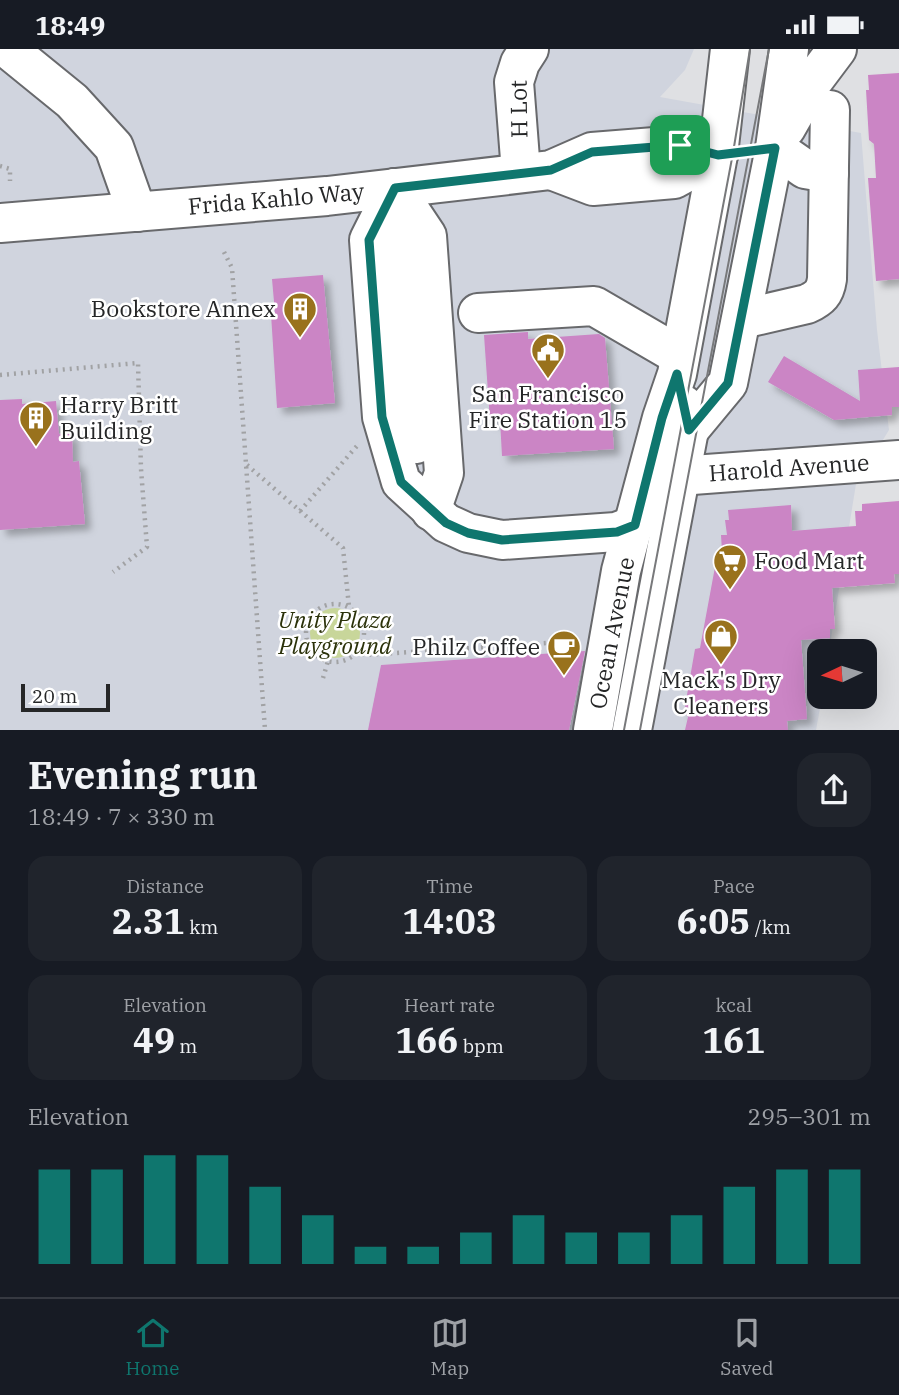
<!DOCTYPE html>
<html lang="en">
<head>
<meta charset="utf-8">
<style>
	body { margin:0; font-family:"IBM Plex Serif",serif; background:#20242c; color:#f1f3f6; height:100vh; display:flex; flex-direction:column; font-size:26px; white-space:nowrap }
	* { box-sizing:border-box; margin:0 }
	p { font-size:23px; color:#9ea1a6 }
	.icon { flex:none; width:38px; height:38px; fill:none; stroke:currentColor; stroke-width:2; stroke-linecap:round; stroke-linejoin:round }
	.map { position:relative; height:681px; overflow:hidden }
	.drawer { display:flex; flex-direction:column; background:#171b24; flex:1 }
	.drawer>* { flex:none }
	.needle { width:46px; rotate:266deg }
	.fabs { position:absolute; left:807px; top:590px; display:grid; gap:14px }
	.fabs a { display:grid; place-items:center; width:70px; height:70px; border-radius:14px; background:#171b24; box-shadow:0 7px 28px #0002; font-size:35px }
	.scale { position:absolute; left:21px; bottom:18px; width:89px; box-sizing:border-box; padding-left:7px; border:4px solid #252627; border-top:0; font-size:19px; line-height:24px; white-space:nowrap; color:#252627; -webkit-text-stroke:5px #fff; paint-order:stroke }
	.pin { position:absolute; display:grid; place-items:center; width:60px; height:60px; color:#fff; margin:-30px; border-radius:14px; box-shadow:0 4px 10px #0006 }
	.round { display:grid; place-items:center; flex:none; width:74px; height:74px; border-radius:21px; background:#20242c }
	.summary { display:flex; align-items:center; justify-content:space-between; height:119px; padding:0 28px }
	h1 { font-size:38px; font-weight:700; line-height:52px }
	.stats { display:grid; grid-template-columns:repeat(3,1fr); gap:10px; height:119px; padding:7px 28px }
	.stats div { display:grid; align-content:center; border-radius:18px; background:#20242c; text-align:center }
	.stats b { font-size:35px; font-weight:700 }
	.stats small { font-size:19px; font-weight:400 }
	.stats p { font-size:19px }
	.chart { height:196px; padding:14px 28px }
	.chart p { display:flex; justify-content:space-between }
	.chart svg { width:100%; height:126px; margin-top:7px; stroke:#0f766e; stroke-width:6 }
	.status { display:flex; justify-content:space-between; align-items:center; height:49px; padding:0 35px; background:#171b24; direction:ltr }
	.status svg { height:19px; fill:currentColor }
	.menu { display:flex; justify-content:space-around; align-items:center; height:98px; border-top:2px solid #363941; background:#171b24; font-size:19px; color:#9ea1a6 }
	.menu a { display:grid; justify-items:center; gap:4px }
	.menu .current { color:#0f766e }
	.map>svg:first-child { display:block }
	.built { fill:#d0d4de }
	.green { fill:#c8d69a }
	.building { fill:#cb85c5; filter:url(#shadow) }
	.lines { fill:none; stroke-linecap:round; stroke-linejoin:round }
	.minor-casing { stroke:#68696c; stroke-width:42 }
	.major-casing { stroke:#68696c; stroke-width:42 }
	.path { stroke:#a1a2a4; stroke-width:4.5; stroke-dasharray:2 5; stroke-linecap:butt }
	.minor { stroke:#fff; stroke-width:38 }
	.major { stroke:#fff; stroke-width:38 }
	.tram { stroke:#78797b; stroke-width:2 }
	.route-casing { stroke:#fff; stroke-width:14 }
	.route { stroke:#0f766e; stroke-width:9 }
	.labels { text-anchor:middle; stroke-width:5; stroke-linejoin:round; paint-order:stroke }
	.street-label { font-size:23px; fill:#252627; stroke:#fff }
	.poi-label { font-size:23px; fill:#252627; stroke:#fff; text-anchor:end }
	.park-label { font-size:23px; font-style:italic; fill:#2b320a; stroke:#fff }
</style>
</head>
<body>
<div class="status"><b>18:49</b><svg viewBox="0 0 49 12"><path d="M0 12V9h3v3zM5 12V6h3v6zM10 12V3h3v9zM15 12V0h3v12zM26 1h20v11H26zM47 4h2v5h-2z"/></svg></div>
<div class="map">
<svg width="899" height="681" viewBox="0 0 899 681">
	<defs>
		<filter id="shadow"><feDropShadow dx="6" dy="6" stdDeviation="3.5" flood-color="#0004"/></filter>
	</defs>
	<rect width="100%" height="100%" fill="#dfe0e3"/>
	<path class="built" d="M 0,0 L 694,0 L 685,21 L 660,48 L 861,84 L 877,281 L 889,381 L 856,435 L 829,602 L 819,602 L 819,648 L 822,648 L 816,681 L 0,681 Z"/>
	<circle class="green" cx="335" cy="584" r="25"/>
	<g class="building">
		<path d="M 899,24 L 899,230 L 876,232 L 868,129 L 876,129 L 874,95 L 869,91 L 866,41 L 869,41 L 868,26 Z"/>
		<path d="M 323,226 L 335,354 L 277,359 L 271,265 L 275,264 L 272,230 Z"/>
		<path d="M 528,283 L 528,290 L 599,285 L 605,289 L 614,400 L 502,407 L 500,371 L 490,372 L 484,286 Z"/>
		<path d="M 784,307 L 860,352 L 858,321 L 899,318 L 899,358 L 892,358 L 892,366 L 834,371 L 768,333 Z"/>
		<path d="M 22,350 L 22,355 L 56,352 L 59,385 L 72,384 L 73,413 L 79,412 L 85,475 L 0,481 L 0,351 Z"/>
		<path d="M 899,452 L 899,525 L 894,525 L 895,534 L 832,539 L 835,580 L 830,580 L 830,589 L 801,591 L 807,670 L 787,672 L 788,681 L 685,681 L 688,668 L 684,663 L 695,600 L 700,599 L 715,518 L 720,517 L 719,502 L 722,502 L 721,486 L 727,486 L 725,471 L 729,471 L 728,461 L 791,456 L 792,482 L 856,477 L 855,462 L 862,462 L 862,455 Z"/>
		<path d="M 585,602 L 569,681 L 368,681 L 381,616 Z"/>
	</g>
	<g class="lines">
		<g class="minor-casing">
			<g id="minor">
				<path d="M 8,0 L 72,52 L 114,98 L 137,163"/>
				<path d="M 775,99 L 805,120 L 829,124"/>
				<path d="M 551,121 L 593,137 L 674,130 L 718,106"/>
				<path d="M 521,123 L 514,33 L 520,14 L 529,0"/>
				<path d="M 395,139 L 369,191 L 382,368 L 401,433 L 446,474 L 468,484 L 502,491 L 616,483 L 635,476"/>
				<path d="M 395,139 L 427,187 L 444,424 L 431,462"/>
				<path d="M 396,144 L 416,395"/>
				<path d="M 0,174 L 327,147 L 551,121 L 592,103 L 680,96 L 718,106"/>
				<path d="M 478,264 L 594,257 L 680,307"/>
				<path d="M 742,270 L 807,255 C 820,249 825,244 827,230 L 830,61"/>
				<path d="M 679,427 L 899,411"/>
			</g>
		</g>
		<g class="major-casing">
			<g id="major">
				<path d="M 786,79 L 813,32 L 837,0"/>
				<path d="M 689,381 L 728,334 L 775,99 L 789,0"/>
				<path d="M 593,681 L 621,522 L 662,369 L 677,325 L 718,106 L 730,0"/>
				<path d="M 632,681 L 689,381 L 684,356"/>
			</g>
		</g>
		<g class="path">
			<path d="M 0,117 L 10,120 L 10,132"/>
			<path d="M 224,203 L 232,219 L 265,681"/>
			<path d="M 0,326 L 138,314 L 141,420 L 147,498 L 113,523"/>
			<path d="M 247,416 L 343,499 L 349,558"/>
			<path d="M 300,462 L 357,397"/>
			<circle cx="335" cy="584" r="29"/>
			<path d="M 356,602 L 365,606 L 577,592"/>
			<path d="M 323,629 L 328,612"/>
		</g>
		<use href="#minor" class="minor"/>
		<use href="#major" class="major"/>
		<g class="tram">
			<path d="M 624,681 L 733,104 L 750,0"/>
			<path d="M 640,681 L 769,0"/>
		</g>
	</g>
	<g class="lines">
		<g class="route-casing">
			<path id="route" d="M 680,96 L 718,106 L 775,99 L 728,334 L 689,381 L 677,325 L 662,369 L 635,476 L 617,483 L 502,491 L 468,484 L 446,474 L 401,433 L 382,368 L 369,191 L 395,139 L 551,121 L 592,103 Z"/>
		</g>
		<use href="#route" class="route"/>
	</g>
	<defs>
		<g id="building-pin" transform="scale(1.75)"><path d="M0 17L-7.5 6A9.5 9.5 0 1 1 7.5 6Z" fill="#99721d" stroke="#fff"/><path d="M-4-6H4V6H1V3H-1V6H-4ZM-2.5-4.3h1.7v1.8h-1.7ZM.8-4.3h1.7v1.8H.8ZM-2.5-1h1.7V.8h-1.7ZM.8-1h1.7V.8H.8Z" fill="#fff"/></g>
		<g id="civic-pin" transform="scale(1.75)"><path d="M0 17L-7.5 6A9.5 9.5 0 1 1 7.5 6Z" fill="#99721d" stroke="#fff"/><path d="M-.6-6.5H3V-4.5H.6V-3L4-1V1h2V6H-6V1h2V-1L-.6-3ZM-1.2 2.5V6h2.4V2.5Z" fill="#fff"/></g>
		<g id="supermarket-pin" transform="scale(1.75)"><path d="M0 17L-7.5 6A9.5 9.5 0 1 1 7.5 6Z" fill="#99721d" stroke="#fff"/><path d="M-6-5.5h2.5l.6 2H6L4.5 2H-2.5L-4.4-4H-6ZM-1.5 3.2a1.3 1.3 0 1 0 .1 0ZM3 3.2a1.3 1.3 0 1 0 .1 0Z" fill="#fff"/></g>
		<g id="shop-pin" transform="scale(1.75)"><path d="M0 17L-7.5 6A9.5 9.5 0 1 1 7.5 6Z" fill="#99721d" stroke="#fff"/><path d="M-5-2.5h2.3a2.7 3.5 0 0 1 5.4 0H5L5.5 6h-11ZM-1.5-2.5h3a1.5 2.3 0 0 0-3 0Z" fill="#fff"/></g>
		<g id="cafe-pin" transform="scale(1.75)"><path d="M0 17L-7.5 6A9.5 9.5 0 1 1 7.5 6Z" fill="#99721d" stroke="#fff"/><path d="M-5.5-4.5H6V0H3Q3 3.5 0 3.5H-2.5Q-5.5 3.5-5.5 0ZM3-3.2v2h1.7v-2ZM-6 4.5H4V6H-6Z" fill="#fff"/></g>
	</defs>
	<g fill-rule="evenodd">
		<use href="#building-pin" x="300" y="260"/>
		<use href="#civic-pin" x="548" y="301"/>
		<use href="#building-pin" x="36" y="369"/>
		<use href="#supermarket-pin" x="730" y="512"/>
		<use href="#shop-pin" x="721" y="587"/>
		<use href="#cafe-pin" x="564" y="598"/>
	</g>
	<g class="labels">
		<g class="street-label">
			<text transform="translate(519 60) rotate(-91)" y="8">H Lot</text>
			<text transform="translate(276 150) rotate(-5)" y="8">Frida Kahlo Way</text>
			<text transform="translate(789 419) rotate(-4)" y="8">Harold Avenue</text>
			<text transform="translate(612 584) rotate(-79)" y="8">Ocean Avenue</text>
		</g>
		<g class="poi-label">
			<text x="276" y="268">Bookstore Annex</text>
			<text x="548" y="353" text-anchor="middle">San Francisco<tspan x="548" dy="26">Fire Station 15</tspan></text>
			<text x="60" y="364" text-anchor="start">Harry Britt<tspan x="60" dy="26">Building</tspan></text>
			<text x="754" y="520" text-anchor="start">Food Mart</text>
			<text x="540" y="606">Philz Coffee</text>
			<text x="721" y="639" text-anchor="middle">Mack's Dry<tspan x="721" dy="26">Cleaners</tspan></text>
		</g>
		<g class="park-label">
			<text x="335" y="579">Unity Plaza<tspan x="335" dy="26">Playground</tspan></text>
		</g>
	</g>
</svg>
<div class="fabs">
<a><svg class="needle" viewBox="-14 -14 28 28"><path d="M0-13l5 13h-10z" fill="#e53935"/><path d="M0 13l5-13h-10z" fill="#9ea1a6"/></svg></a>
</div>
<div class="scale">20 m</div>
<div class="pin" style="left:680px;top:96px;background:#1e9e55"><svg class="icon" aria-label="arrive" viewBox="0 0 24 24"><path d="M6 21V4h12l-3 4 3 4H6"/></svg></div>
</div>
<section class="drawer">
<div class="summary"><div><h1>Evening run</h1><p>18:49 · 7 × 330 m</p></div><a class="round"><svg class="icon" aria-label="share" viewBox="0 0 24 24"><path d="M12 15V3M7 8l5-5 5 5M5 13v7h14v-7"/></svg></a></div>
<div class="stats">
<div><p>Distance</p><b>2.31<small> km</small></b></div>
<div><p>Time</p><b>14:03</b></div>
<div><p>Pace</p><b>6:05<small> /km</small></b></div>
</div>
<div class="stats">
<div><p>Elevation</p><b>49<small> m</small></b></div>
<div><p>Heart rate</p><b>166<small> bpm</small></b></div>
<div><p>kcal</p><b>161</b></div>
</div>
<div class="chart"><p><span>Elevation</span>295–301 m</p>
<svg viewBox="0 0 160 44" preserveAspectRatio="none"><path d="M5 44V11M15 44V11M25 44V6M35 44V6M45 44V17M55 44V27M65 44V38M75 44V38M85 44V33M95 44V27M105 44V33M115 44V33M125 44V27M135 44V17M145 44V11M155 44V11"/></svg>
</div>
</section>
<nav class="menu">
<a class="current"><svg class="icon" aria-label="home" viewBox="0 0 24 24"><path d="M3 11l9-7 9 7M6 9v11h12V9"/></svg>Home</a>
<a><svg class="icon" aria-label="map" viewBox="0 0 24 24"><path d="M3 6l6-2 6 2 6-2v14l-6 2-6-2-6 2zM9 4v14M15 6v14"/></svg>Map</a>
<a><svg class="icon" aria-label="saved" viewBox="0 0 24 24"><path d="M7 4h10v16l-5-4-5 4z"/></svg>Saved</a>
</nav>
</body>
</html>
